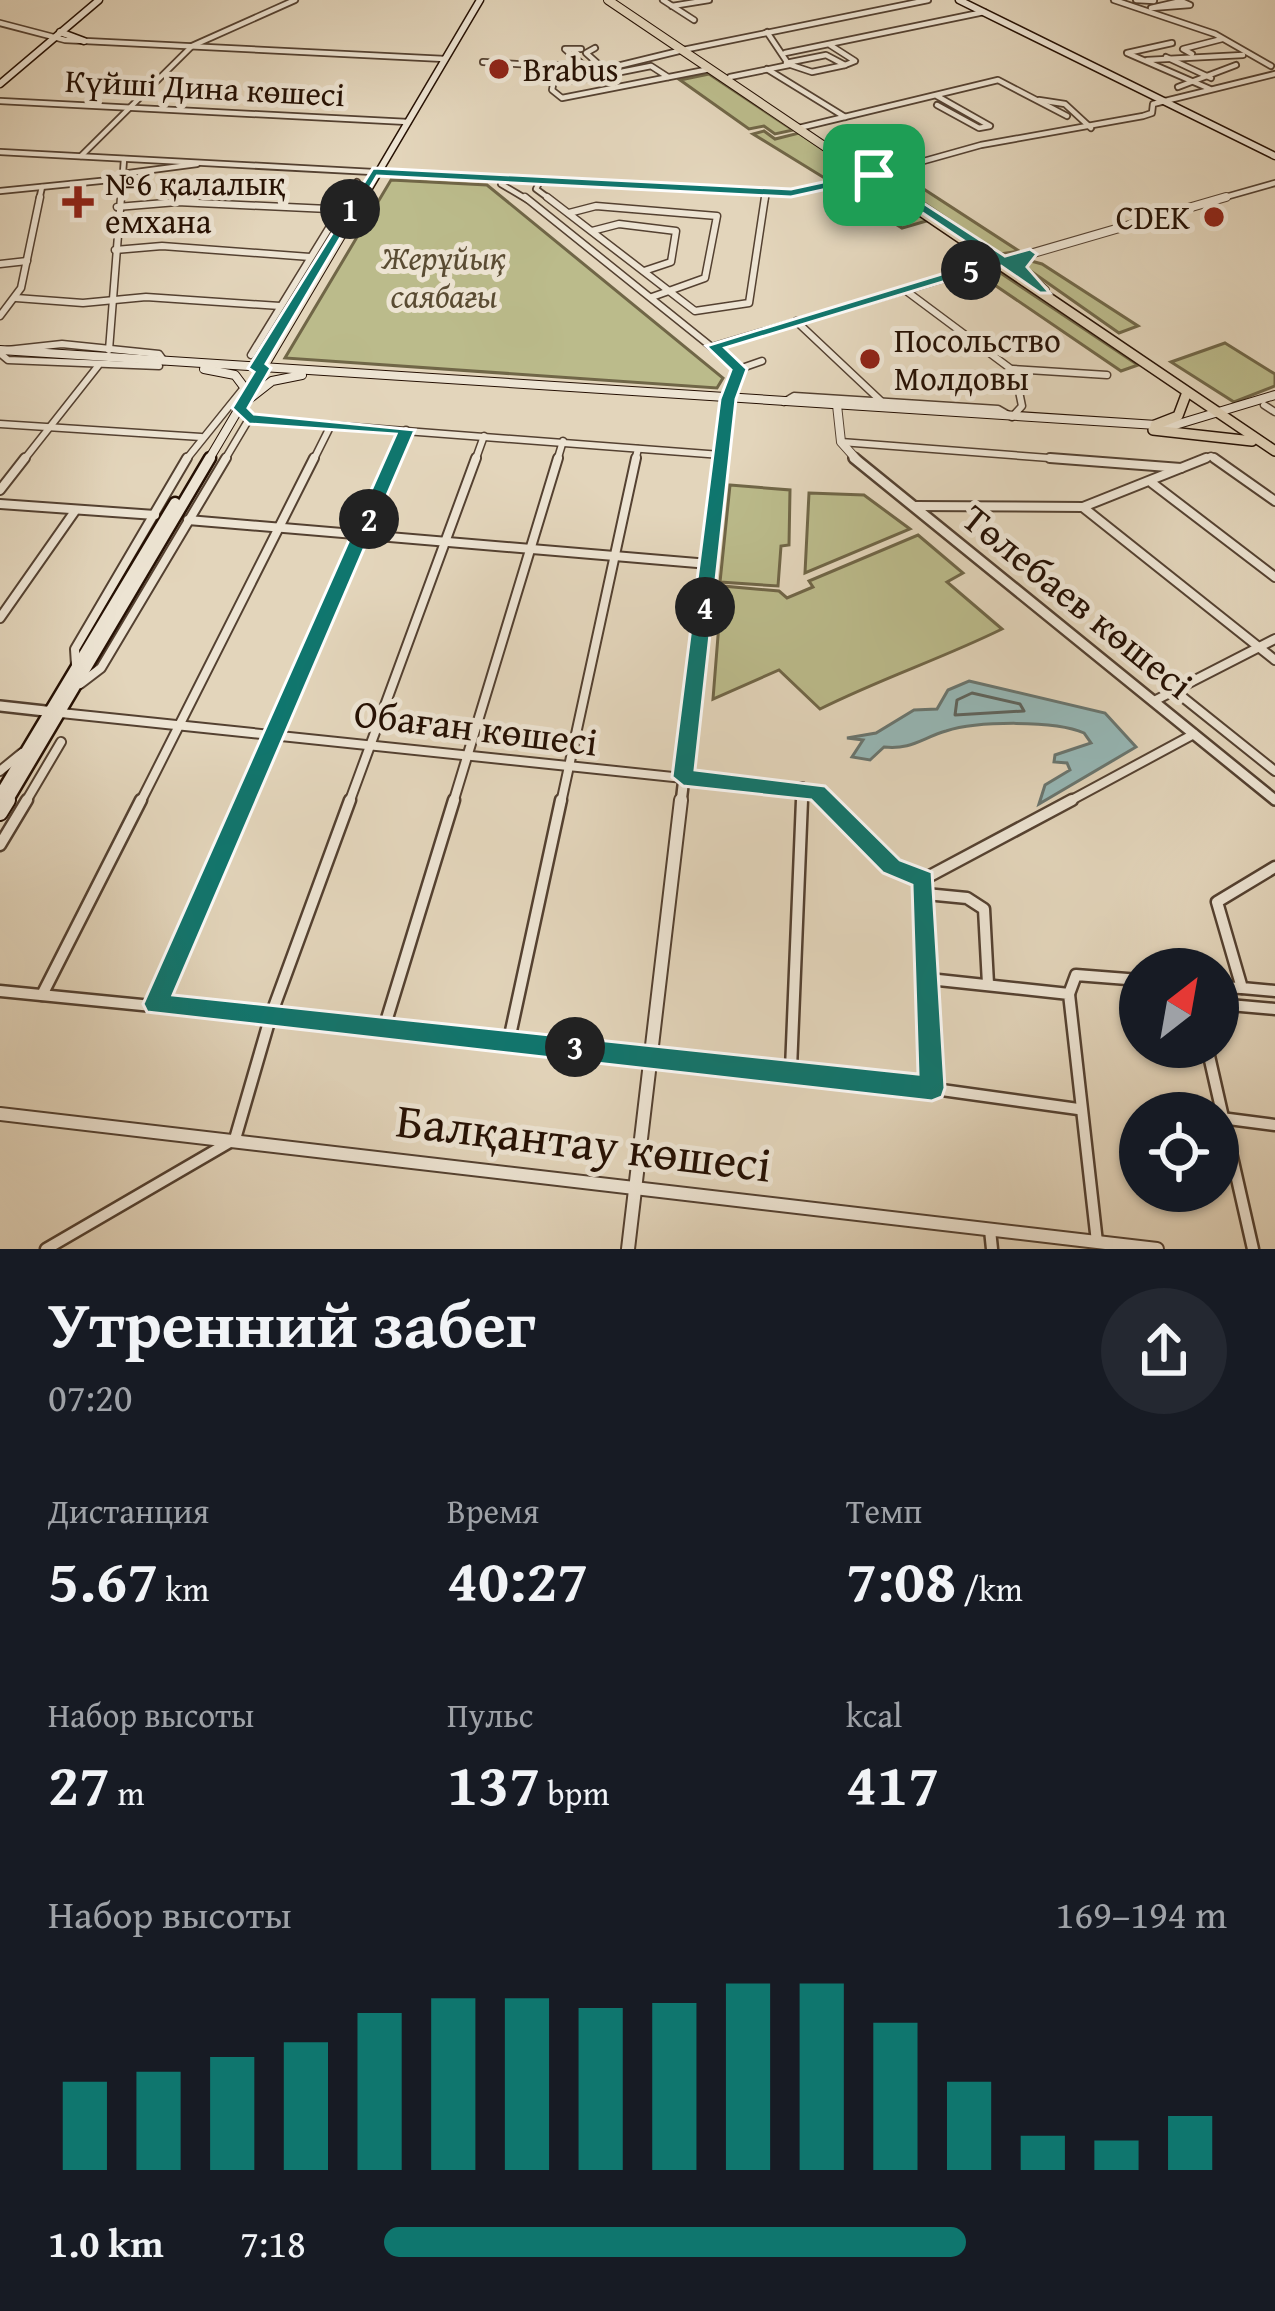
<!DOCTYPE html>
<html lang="ru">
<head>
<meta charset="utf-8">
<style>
	body { margin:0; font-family:"Gentium Book Plus",serif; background:#242831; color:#f1f3f6; height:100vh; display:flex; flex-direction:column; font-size:45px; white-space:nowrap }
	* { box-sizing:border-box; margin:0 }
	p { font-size:39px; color:#9ea1a6 }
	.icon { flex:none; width:66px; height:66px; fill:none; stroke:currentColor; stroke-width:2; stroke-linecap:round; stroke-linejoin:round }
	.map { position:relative; height:1249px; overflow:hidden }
	.details { display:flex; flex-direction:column; background:#171b24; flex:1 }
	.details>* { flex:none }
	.needle { width:78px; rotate:31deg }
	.fabs { position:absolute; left:1119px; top:948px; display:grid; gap:24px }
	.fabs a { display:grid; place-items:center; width:120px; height:120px; border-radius:50%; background:#171b24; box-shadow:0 3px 9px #0004; font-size:60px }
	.pin { position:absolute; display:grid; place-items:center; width:102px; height:102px; color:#fff; margin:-51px; border-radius:24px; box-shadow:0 6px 18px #0006 }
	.km { position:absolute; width:60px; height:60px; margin:-30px; border-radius:50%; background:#222; color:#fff; font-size:33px; line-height:60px; text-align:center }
	.round { display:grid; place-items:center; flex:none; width:126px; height:126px; border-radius:63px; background:#242831 }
	.overview { display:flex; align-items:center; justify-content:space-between; height:204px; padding:0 48px }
	h1 { font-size:66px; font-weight:600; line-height:90px }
	.metrics { display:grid; grid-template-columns:repeat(3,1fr); gap:18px; height:204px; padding:12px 48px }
	.metrics div { display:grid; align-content:center }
	.metrics b { font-size:60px; font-weight:600 }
	.metrics small { font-size:33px; font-weight:400 }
	.metrics p { font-size:33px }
	.chart { height:336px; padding:24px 48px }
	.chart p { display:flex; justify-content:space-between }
	.chart svg { width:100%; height:216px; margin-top:12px; stroke:#0f766e; stroke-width:6 }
	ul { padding:0 48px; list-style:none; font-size:39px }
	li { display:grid; grid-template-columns:192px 144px 1fr; align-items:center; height:90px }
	li i { height:30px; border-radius:15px; background:#0f766e }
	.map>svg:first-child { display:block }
	.green { fill:#bbbb8b; stroke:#706647; stroke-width:3 }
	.water { fill:#96b8b7; stroke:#69756f; stroke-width:3 }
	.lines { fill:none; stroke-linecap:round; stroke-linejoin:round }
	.shore { stroke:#5e645d; stroke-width:3 }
	.minor-far3-casing { stroke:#544131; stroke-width:8 }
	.minor-far2-casing { stroke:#544131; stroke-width:9 }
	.minor-far1-casing { stroke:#544131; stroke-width:12 }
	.minor-casing { stroke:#544131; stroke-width:15 }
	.tertiary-far3-casing { stroke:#544131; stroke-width:8 }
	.tertiary-far2-casing { stroke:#544131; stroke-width:10 }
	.tertiary-far1-casing { stroke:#544131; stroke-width:14 }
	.tertiary-casing { stroke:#544131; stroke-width:16 }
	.secondary-far3-casing { stroke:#251003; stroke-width:9 }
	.secondary-far2-casing { stroke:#251003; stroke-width:10 }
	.secondary-far1-casing { stroke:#251003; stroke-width:15 }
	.secondary-casing { stroke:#251003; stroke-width:18 }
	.primary-far1-casing { stroke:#251003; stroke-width:10 }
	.primary-casing { stroke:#251003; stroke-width:12 }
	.minor-far3 { stroke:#ede4d3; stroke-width:4.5 }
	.minor-far2 { stroke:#ede4d3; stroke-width:6 }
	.minor-far1 { stroke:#ede4d3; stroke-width:8 }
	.minor { stroke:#ede4d3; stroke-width:10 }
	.tertiary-far3 { stroke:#ede4d3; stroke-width:4.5 }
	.tertiary-far2 { stroke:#ede4d3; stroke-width:8 }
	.tertiary-far1 { stroke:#ede4d3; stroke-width:9 }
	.tertiary { stroke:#ede4d3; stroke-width:12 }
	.secondary-far3 { stroke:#ede4d3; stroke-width:6 }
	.secondary-far2 { stroke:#ede4d3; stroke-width:8 }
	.secondary-far1 { stroke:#ede4d3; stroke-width:10 }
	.secondary { stroke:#ede4d3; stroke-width:14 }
	.primary-far1 { stroke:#e3d5bb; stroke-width:8 }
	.primary { stroke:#e3d5bb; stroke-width:9 }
	.route { fill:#0f766e; stroke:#fff; stroke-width:3; fill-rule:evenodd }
	.poi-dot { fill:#8f2418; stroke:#ede4d3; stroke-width:4.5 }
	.labels { text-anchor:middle; stroke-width:10; stroke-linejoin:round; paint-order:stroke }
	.far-poi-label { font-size:33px; fill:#251003; stroke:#ede4d3; text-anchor:start }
	.far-street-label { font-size:33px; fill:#251003; stroke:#ede4d3 }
	.far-park-label { font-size:33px; font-style:italic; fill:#5a4c33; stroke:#ede4d3 }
	.street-label { font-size:39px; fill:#251003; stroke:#ede4d3 }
	.near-street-label { font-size:48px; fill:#251003; stroke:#ede4d3 }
</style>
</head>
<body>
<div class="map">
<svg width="1275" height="1249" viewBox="0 0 1275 1249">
	<rect width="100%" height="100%" fill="#e3d5bb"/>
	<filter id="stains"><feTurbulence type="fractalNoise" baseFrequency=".00167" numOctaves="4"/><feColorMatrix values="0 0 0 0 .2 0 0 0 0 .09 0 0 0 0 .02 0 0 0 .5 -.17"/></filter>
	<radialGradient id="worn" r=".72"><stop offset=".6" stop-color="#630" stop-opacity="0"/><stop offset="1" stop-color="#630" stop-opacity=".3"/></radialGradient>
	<g class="green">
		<path d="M 709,74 L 793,130 L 775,134 L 764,126 L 749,129 L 680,80 Z"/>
		<path d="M 764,131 L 775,139 L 799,133 L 862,175 L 831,182 L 753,134 Z"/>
		<path d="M 896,171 L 1019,251 L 1000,254 L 887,178 Z"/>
		<path d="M 391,180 L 487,185 L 723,378 L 717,388 L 285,358 Z"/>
		<path d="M 870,182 L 930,220 L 902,228 L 843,190 Z"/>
		<path d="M 1031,261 L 1042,264 L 1138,326 L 1119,333 L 1025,267 Z"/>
		<path d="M 996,270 L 1138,365 L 1121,371 L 980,275 Z"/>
		<path d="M 1225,343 L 1275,374 L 1275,386 L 1234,402 L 1171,362 Z"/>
		<path d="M 730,485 L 790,490 L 789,545 L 781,546 L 778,586 L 720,582 Z"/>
		<path d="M 809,493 L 864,495 L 910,529 L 805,573 Z"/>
		<path d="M 918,535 L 963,573 L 947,582 L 1002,629 C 941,659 882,678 820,709 L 779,670 L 713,699 L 722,586 L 779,591 L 787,598 L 813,587 L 809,581 Z"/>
	</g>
	<path class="water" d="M 969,681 L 1105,713 L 1136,747 L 1039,804 L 1045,785 L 1070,770 L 1067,763 L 1054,762 L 1055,755 L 1091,743 L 1084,733 C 1056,720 977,721 946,731 C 922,738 911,750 884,747 L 870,760 L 852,757 L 863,740 L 847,738 L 876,733 L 914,710 L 937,709 L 948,690 Z"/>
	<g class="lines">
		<path class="shore" d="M 972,693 L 1020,704 L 1024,711 L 955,715 L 957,700 Z"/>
		<g class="minor-far3-casing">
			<g id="minor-far3">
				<path d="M 663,0 L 694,20"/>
				<path d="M 1114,0 L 1215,34 L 1271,66"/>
				<path d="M 1136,0 L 1154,1"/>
				<path d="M 1181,1 L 1190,5 L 1151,8 Z"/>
				<path d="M 672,6 L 709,0"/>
				<path d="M 1172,43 L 1127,53 L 1210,89"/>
				<path d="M 830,45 L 855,61 L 845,65"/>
				<path d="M 595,48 L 586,53 L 604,69"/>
				<path d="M 581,49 L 565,49 L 582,64"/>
				<path d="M 785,53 L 984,12"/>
				<path d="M 1192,54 L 1183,49 L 1222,39"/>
				<path d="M 1166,57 L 1211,78"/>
				<path d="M 1147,60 L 1243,55"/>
				<path d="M 483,62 L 605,69 L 683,50"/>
				<path d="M 786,63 L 826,55 L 845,65 L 812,72 L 788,64"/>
				<path d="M 557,65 L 552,90 L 562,98 L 710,69"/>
				<path d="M 767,69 L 845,117"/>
				<path d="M 730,77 L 789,65 L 767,32"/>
				<path d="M 553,79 L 576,81 L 651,66 L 668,77"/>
				<path d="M 1178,87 L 1236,65"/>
				<path d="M 937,96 L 990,126 L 979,128 L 937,105"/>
				<path d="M 1039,100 L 1065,104 L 1091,128"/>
				<path d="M 799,128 L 998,80 L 1067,116"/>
				<path d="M 121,174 L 197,164"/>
				<path d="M 874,175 L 981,145 L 1143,116 L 1152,113 L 1153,104 L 1275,74"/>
				<path d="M 503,179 L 501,184 L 528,200"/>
				<path d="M 540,181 L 536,189 L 551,200"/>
				<path d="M 0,191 L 120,179"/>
				<path d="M 39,200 L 42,187"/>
				<path d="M 121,200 L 124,159"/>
				<path d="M 346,200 L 357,182"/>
				<path d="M 765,200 L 766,192"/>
			</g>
		</g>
		<g class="minor-far2-casing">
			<g id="minor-far2">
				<path d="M 525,197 L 739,369 L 728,399"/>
				<path d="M 547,197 L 695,311 L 749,303 L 765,197"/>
				<path d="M 117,207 L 177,202 L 350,210"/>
				<path d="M 569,213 L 596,206 L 717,216 L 705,278 L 652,297"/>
				<path d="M 592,231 L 619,224 L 676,231 L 671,262 L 644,271"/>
				<path d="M 115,250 L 162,246 L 310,257"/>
				<path d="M 0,264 L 27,261"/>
				<path d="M 906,290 L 995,263"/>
				<path d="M 16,298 L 83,303 L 146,297 L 280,306"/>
				<path d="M 0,316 L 21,288 L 40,197"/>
				<path d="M 796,321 L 882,402"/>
				<path d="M 715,346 L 905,290"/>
				<path d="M 7,350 L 62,344 L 159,354 L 164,361"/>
				<path d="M 109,350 L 121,197"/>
				<path d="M 2,355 L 8,360 L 159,366"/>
				<path d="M 251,355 L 348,197"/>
				<path d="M 739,369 L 762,361"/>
				<path d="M 1013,369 L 1107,375"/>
				<path d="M 784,402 L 794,396 L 998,409 L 1012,417 L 1022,406 L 1015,372 L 905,290"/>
				<path d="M 1264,405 L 1275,412"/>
				<path d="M 249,419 L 721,455"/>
				<path d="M 0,424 L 201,437"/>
				<path d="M 841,442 L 1089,461"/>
				<path d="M 23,461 L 98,366"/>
				<path d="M 185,461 L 243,389"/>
				<path d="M 224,461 L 249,419"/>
				<path d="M 313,461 L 331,425"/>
				<path d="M 393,461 L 406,430"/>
				<path d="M 475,461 L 484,436"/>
				<path d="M 557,461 L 563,441"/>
				<path d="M 635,461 L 638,449"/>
				<path d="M 1199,461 L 1211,456 L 1218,461"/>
			</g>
		</g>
		<g class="minor-far1-casing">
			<g id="minor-far1">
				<path d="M 1050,458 L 1181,468"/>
				<path d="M 1214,458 L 1275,501"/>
				<path d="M 1152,483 L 1275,577"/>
				<path d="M 0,490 L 25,458"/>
				<path d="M 0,504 L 155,515"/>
				<path d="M 915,506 L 1083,507 L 1206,458"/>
				<path d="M 1084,508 L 1275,660"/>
				<path d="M 188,520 L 709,564"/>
				<path d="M 0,618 L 75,511"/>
				<path d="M 76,665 L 75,649 L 187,458"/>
				<path d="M 80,684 L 101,668 L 226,458"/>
				<path d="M 1175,691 L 1275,771"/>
				<path d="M 1154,701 L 1275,639"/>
				<path d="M 61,713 L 817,792 L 827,803"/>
				<path d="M 0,771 L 22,753"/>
				<path d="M 25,803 L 61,742"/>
				<path d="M 140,803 L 314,458"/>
				<path d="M 244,803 L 394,458"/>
				<path d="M 349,803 L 476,458"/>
				<path d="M 453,803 L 558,458"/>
				<path d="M 561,803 L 636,458"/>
				<path d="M 801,803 L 802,787"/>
				<path d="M 1066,803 L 1194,734"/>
			</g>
		</g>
		<g class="minor-casing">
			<g id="minor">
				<path d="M 825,800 L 891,867 L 924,879 L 926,894 L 967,898 L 984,909 L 988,984"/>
				<path d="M 0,845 L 27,800"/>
				<path d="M 1275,867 L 1217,902 L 1242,988 L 1275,991"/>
				<path d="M 924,879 L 1072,800"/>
				<path d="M 926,894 L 932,1088"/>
				<path d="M 929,979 L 1069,994 L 1097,1242"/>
				<path d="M 1218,987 L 1242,988"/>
				<path d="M 0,991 L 791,1069 L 1078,1109"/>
				<path d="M 1069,994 L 1076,975 L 1140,980"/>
				<path d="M 42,995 L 141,800"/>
				<path d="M 156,1004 L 245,800"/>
				<path d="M 1218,1004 L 1275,1009"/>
				<path d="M 385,1025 L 454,800"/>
				<path d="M 509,1040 L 561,800"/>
				<path d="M 1207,1047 L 1253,1249"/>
				<path d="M 791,1069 L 802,800"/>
				<path d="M 1221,1118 L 1275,1125"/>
				<path d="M 990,1230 L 992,1249"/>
				<path d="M 46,1249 L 235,1139 L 271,1015 L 350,800"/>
			</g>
		</g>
		<g class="tertiary-far3-casing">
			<g id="tertiary-far3">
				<path d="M 0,23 L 65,40 L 445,59"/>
				<path d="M 683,50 L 928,0"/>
				<path d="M 0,101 L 408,122"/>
				<path d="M 0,152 L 373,172"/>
				<path d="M 81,156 L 192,46 L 295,0"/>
				<path d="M 379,172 L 791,193 L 874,175"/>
				<path d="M 1215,200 L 1275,183"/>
			</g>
		</g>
		<g class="tertiary-far2-casing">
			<g id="tertiary-far2">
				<path d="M 1025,257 L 1019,268 L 1045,290"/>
				<path d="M 999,263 L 1226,197"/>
				<path d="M 837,405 L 841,442 L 858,461"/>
				<path d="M 721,461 L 728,399"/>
			</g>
		</g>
		<g class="tertiary-far1-casing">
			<g id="tertiary-far1">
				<path d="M 854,458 L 1275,800"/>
				<path d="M 0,706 L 54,712"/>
				<path d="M 681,803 L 721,458"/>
			</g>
		</g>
		<g class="tertiary-casing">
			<g id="tertiary">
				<path d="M 0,1114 L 1157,1249"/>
				<path d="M 628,1249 L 681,800"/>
			</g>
		</g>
		<g class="secondary-far3-casing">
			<g id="secondary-far3">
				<path d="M 959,0 L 1275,156"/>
				<path d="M 60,32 L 84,41"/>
				<path d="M 0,84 L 99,0"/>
				<path d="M 362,200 L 480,0"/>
			</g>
		</g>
		<g class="secondary-far2-casing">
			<g id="secondary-far2">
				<path d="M 0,350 L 1172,426 L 1275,395"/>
				<path d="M 204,369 L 235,375 L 244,387"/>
				<path d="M 249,399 L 272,381 L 302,375"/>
				<path d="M 208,461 L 364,197"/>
			</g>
		</g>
		<g class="secondary-far1-casing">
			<g id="secondary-far1">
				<path d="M 0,795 L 175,503"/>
				<path d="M 6,803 L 210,458"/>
			</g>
		</g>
		<g class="secondary-casing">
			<path id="secondary" d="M 0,813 L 8,800"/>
		</g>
		<g class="primary-far1-casing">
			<path id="primary-far1" d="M 608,0 L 904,200"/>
		</g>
		<g class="primary-casing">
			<g id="primary">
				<path d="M 900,197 L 1275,451"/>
				<path d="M 1155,425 L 1178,416 L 1187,392"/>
				<path d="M 1153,430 L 1252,441"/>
			</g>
		</g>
		<use href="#minor-far3" class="minor-far3"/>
		<use href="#minor-far2" class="minor-far2"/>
		<use href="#minor-far1" class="minor-far1"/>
		<use href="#minor" class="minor"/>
		<use href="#tertiary-far3" class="tertiary-far3"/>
		<use href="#tertiary-far2" class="tertiary-far2"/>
		<use href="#tertiary-far1" class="tertiary-far1"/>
		<use href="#tertiary" class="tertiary"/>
		<use href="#secondary-far3" class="secondary-far3"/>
		<use href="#secondary-far2" class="secondary-far2"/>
		<use href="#secondary-far1" class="secondary-far1"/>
		<use href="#secondary" class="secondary"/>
		<use href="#primary-far1" class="primary-far1"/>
		<use href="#primary" class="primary"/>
	</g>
	<path class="route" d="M 373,168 L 791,189 L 874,171 L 1005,256 L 1030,249 L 1037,254 L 1027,267 L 1050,293 L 1040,293 L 1001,266 L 989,268 L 725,348 L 747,369 L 736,399 L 695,770 L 825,786 L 900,860 L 932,872 L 945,1088 L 942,1097 L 932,1101 L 147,1012 L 143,1004 L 396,434 L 249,424 L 232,408 L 254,372 L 248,368 ZM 377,176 L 791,197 L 872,179 L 991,259 L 706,346 L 731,370 L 720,399 L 672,777 L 683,786 L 811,800 L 883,873 L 912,885 L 918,1074 L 173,995 L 415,430 L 254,414 L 248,408 L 271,368 L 266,364 Z"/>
	<g class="poi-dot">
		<circle cx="499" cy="69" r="12"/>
		<path d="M72 184h12v12h12v12h-12v12h-12v-12h-12v-12h12z"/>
		<circle cx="1214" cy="217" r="12"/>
		<circle cx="870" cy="359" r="12"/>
	</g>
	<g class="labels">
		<g class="far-poi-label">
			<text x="523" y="81">Brabus</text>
			<text x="105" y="195">№6 қалалық<tspan x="105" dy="38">емхана</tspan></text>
			<text x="1190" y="229" text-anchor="end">CDEK</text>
			<text x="894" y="352">Посольство<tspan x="894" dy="38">Молдовы</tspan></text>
		</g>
		<g class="far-street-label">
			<text transform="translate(205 87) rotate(3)" y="12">Күйші Дина көшесі</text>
		</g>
		<g class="far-park-label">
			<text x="444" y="269">Жерұйық<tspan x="444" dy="38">саябағы</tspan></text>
		</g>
		<g class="street-label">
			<text transform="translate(1078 601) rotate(39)" y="14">Төлебаев көшесі</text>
			<text transform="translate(476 727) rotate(7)" y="14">Обаған көшесі</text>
		</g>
		<g class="near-street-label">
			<text transform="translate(584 1142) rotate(7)" y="17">Балқантау көшесі</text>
		</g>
	</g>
	<rect width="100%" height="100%" filter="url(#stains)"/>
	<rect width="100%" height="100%" fill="url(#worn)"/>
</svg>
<div class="fabs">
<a><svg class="needle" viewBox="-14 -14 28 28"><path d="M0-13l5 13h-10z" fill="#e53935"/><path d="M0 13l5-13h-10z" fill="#9ea1a6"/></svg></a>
<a><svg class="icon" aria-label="locate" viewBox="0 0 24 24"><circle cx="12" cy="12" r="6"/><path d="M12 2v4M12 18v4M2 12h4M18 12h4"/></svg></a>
</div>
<div class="pin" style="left:874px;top:175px;background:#1e9e55"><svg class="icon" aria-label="arrive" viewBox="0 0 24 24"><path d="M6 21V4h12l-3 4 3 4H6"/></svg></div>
<b class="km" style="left:350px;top:209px">1</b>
<b class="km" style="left:369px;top:519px">2</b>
<b class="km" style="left:575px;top:1047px">3</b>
<b class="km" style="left:705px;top:607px">4</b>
<b class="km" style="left:971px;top:270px">5</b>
</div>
<section class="details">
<div class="overview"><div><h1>Утренний забег</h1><p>07:20</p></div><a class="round"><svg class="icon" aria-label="share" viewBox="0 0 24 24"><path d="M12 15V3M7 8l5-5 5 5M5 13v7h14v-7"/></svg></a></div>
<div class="metrics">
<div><p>Дистанция</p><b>5.67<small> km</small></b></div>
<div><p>Время</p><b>40:27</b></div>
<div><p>Темп</p><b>7:08<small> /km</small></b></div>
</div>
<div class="metrics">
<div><p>Набор высоты</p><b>27<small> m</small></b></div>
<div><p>Пульс</p><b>137<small> bpm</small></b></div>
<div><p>kcal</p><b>417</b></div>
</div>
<div class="chart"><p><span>Набор высоты</span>169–194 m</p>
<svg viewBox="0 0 160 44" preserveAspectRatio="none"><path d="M5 44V26M15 44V24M25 44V21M35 44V18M45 44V12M55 44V9M65 44V9M75 44V11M85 44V10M95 44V6M105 44V6M115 44V14M125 44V26M135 44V37M145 44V38M155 44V33"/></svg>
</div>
<ul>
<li><b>1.0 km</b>7:18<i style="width:69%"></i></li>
</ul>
</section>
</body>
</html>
